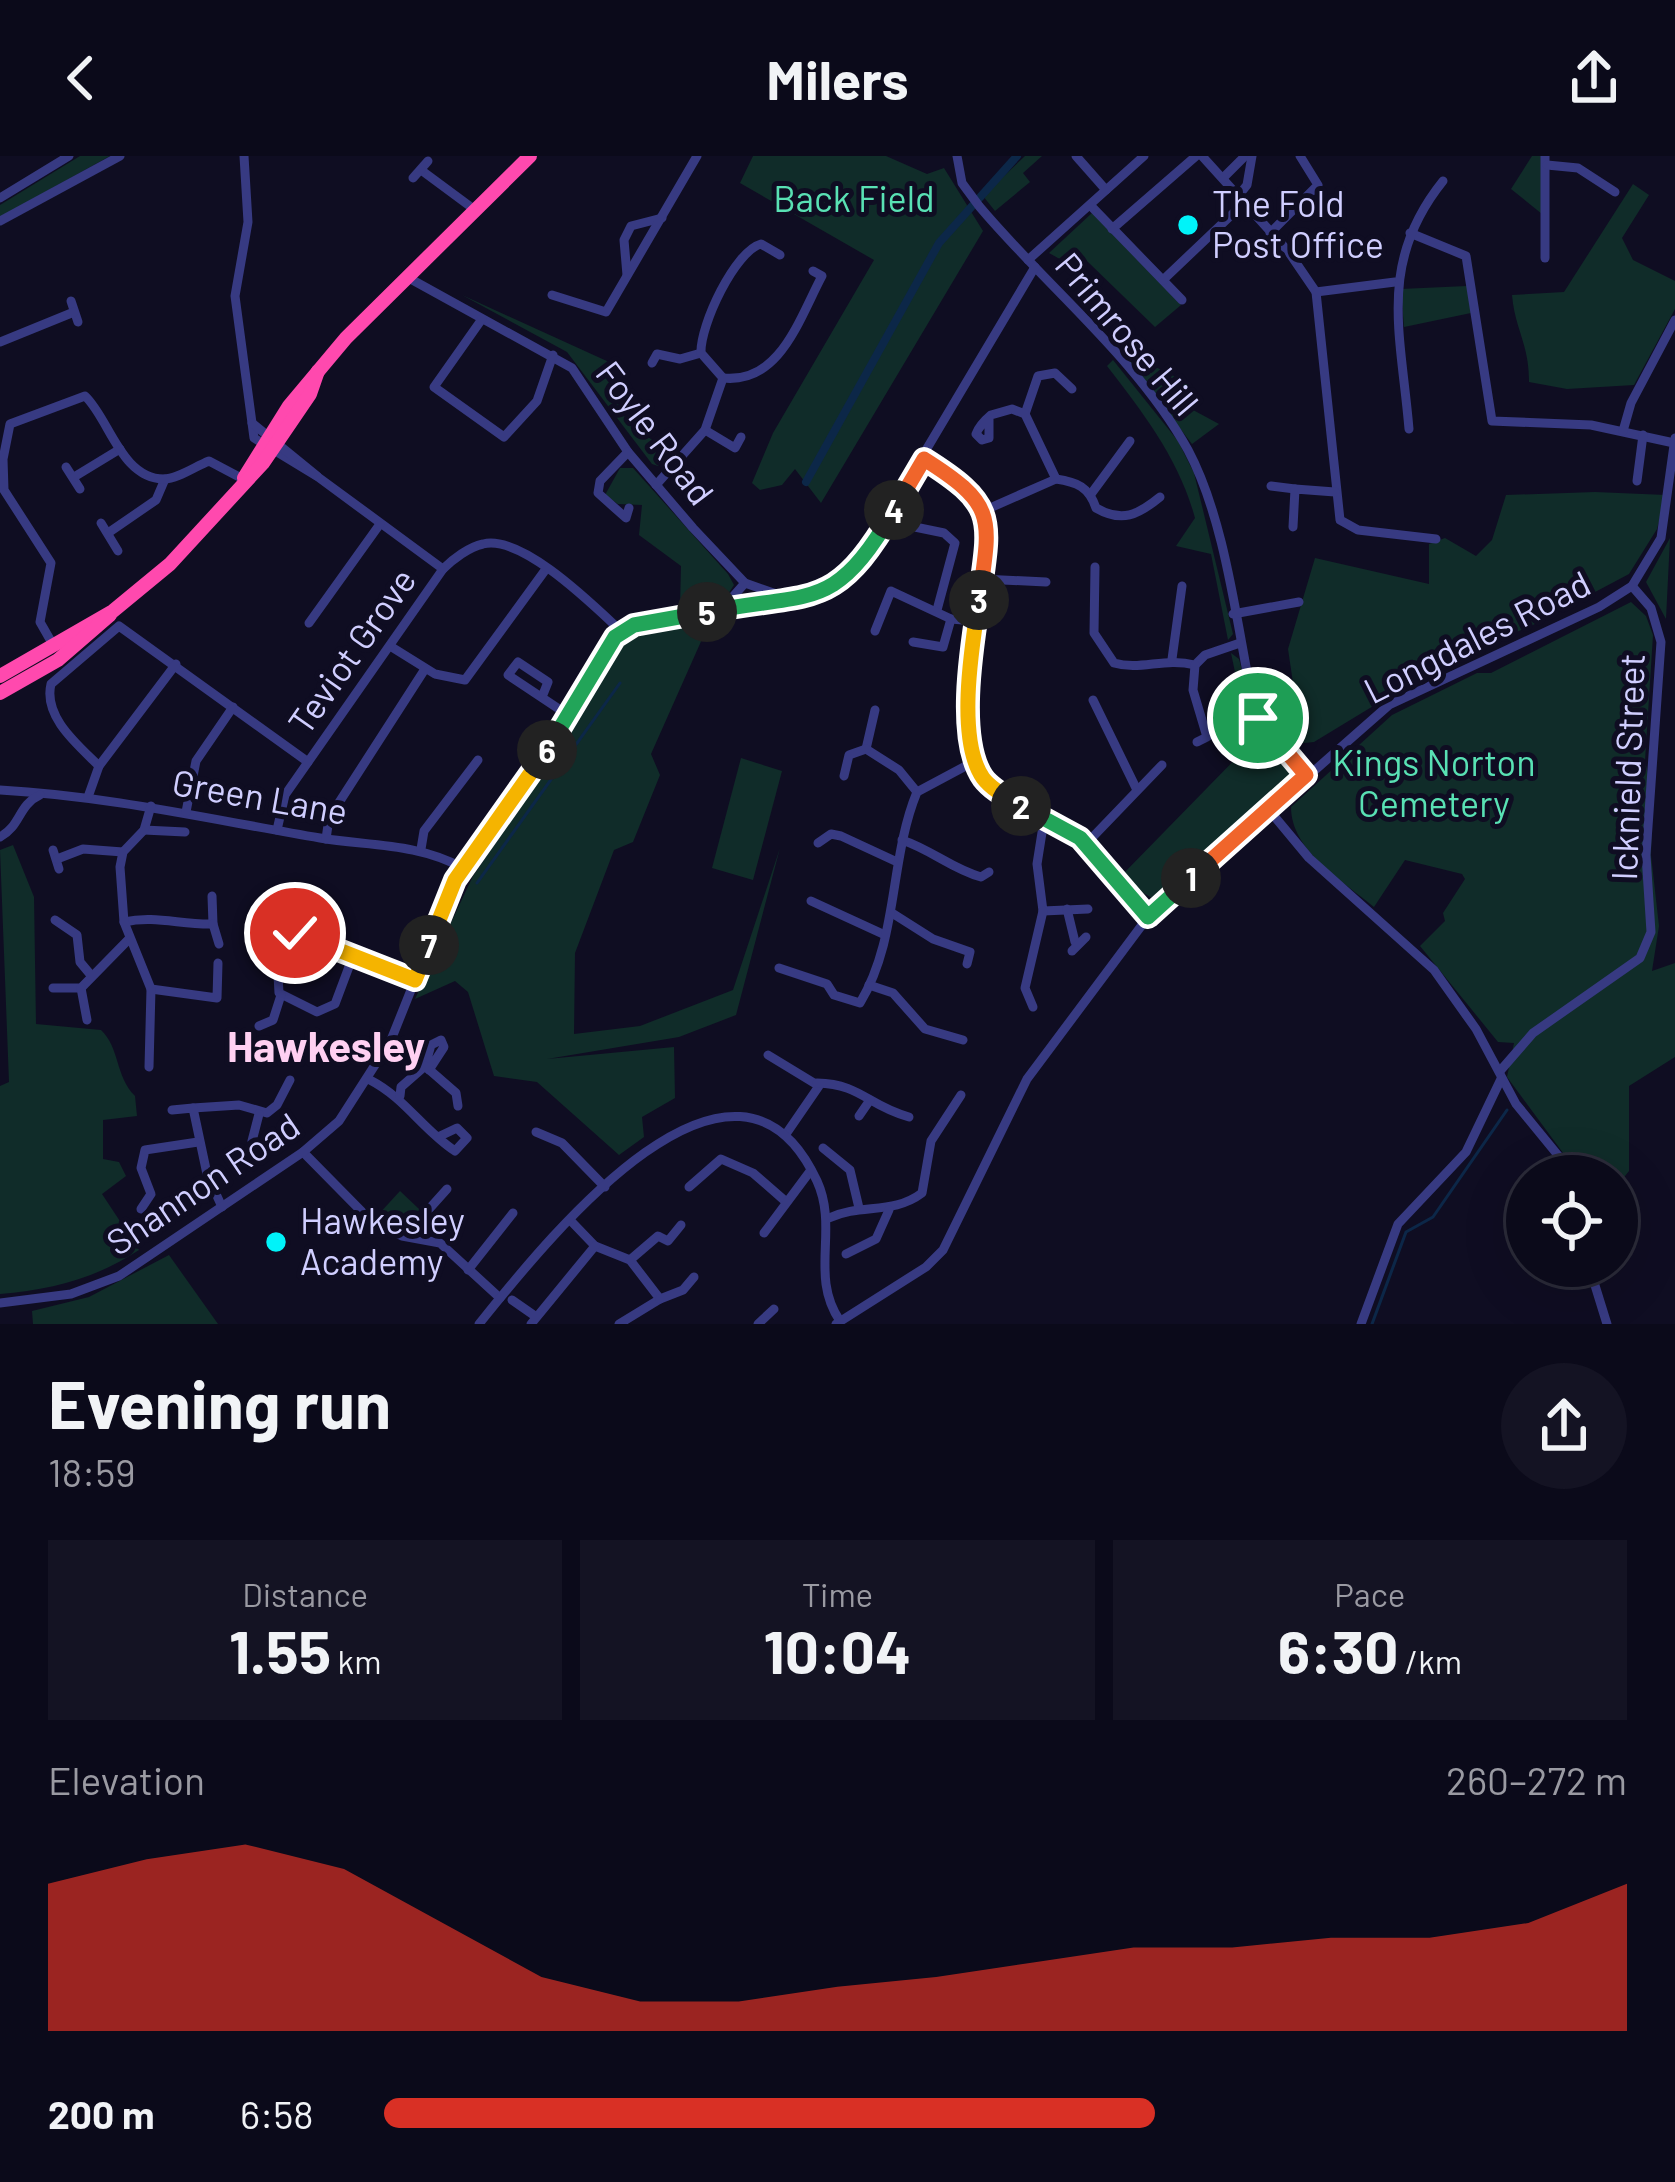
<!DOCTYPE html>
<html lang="en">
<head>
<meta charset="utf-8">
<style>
	body { margin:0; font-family:Barlow,sans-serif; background:#141323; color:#f1f3f6; height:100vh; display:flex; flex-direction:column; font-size:45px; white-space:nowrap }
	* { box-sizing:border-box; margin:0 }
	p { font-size:39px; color:#9a9aa2 }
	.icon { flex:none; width:66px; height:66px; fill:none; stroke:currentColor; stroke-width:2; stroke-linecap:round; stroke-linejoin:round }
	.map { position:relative; height:1168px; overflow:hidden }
	.panel { display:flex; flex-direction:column; background:#0b0a1a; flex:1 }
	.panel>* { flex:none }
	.tools { position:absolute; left:1506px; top:999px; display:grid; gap:24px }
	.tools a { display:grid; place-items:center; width:132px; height:132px; border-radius:50%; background:#0b0a1a; box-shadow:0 12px 48px #0002,0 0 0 3px #2b2b39; font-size:60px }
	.pin { position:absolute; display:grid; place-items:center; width:102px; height:102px; color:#fff; margin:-51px; border:6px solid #fff; border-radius:50%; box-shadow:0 3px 12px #0007 }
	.km { position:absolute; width:60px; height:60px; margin:-30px; border-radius:50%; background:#222; color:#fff; font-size:33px; line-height:60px; text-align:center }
	.round { display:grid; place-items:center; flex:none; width:126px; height:126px; border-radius:63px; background:#141323 }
	.headline { display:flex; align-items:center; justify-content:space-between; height:204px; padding:0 48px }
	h1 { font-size:66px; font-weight:700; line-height:90px }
	.figures { display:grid; grid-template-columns:repeat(3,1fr); gap:18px; height:204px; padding:12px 48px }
	.figures div { display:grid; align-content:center; border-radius:0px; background:#141323; text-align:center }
	.figures b { font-size:60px; font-weight:700 }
	.figures small { font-size:33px; font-weight:400 }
	.figures p { font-size:33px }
	.chart { height:336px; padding:24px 48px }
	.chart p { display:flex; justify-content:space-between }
	.chart svg { width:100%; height:216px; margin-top:12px; fill:#d93025; opacity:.7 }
	ul { padding:0 48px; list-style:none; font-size:39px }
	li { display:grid; grid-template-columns:192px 144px 1fr; align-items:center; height:90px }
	li i { height:30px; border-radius:15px; background:#d93025 }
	header { display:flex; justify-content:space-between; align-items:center; height:156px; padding:0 48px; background:#0b0a1a; font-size:54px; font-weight:700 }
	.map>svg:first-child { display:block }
	.green { fill:#102c29 }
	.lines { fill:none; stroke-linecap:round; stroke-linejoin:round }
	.stream { stroke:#0c2748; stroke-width:3 }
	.canal { stroke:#0c2748; stroke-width:8 }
	.minor { stroke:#373a82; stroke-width:9 }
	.highway { stroke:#ff49ae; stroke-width:14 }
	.split-1-casing { stroke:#fff; stroke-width:24 }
	.split-2-casing { stroke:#fff; stroke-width:24 }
	.split-3-casing { stroke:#fff; stroke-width:24 }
	.split-4-casing { stroke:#fff; stroke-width:24 }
	.split-5-casing { stroke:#fff; stroke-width:24 }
	.split-6-casing { stroke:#fff; stroke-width:24 }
	.split-7-casing { stroke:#fff; stroke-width:24 }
	.split-8-casing { stroke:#fff; stroke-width:24 }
	.split-1 { stroke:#f0652b; stroke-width:15 }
	.split-2 { stroke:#22a559; stroke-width:15 }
	.split-3 { stroke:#f5b400; stroke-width:15 }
	.split-4 { stroke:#f0652b; stroke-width:15 }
	.split-5 { stroke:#22a559; stroke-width:15 }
	.split-6 { stroke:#22a559; stroke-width:15 }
	.split-7 { stroke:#f5b400; stroke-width:15 }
	.split-8 { stroke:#f5b400; stroke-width:15 }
	.poi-dot { fill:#00f3f9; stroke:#0f0d22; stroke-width:4.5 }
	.labels { text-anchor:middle; stroke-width:10; stroke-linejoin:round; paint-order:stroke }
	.park-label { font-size:36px; fill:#59e1b4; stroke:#0f0d22 }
	.poi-label { font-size:36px; fill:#d0ceff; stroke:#0f0d22; text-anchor:start }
	.street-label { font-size:36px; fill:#d0ceff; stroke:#0f0d22 }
	.quarter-label { font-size:42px; font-weight:bold; fill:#ffd0f2; stroke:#0f0d22 }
</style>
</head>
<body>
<header><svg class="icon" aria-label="back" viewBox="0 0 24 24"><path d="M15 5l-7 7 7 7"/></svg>Milers<svg class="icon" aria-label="share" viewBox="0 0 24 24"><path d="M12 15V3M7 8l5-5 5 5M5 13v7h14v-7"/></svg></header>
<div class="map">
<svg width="1675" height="1168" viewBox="0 0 1675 1168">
	<rect width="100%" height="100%" fill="#0f0d22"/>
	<g class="green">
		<path d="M 80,0 L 110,0 L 0,61 L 0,49 Z"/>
		<path d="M 753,0 L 886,0 L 927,18 L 944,12 L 983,75 L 821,347 L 795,313 L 782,329 L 760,334 L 752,327 L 773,277 L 874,104 L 740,27 Z"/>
		<path d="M 1025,0 L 1042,0 L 1023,17 L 1030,26 L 995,55 L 983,40 Z"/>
		<path d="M 1532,0 L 1541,0 L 1542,58 L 1511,33 Z"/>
		<path d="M 1633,28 L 1649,39 L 1622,82 L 1633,104 L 1675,125 L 1675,153 L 1634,229 L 1567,233 L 1529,226 C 1529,187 1515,174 1512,139 L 1564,136 Z"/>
		<path d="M 1092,57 L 1181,149 L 1155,171 L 1086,104 L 1073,100 L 1067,107 L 1049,97 Z"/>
		<path d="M 1467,130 L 1471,157 L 1404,171 L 1401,133 Z"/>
		<path d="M 462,139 L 609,206 L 634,249 L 632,272 L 675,297 L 658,310 L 652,308 L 567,196 Z"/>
		<path d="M 1119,193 L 1188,227 L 1182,248 L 1219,268 L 1192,288 Z"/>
		<path d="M 1113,204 L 1178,285 L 1194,317 L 1233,478 L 1228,484 L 1211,398 L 1176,390 L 1195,362 C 1179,303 1144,258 1107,210 Z"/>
		<path d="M 620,312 L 633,312 L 728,418 L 734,429 L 724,444 L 680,453 L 681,410 L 639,379 L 642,349 L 618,348 L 605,339 Z"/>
		<path d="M 1595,336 L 1666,339 L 1657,373 L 1629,418 L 1531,470 L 1449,504 L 1314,586 L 1295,588 L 1265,553 L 1296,547 L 1288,493 L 1315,402 L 1429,428 L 1429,388 L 1445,382 L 1476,400 L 1492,384 L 1506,339 Z"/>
		<path d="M 1670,382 L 1666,463 L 1646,426 Z"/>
		<path d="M 1631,446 L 1646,460 L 1653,479 L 1645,605 L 1653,641 L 1651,699 L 1659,770 L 1652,815 L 1675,807 L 1675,901 L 1629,930 L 1629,1015 L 1617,1030 L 1617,1020 L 1580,1020 L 1507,921 L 1514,887 L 1498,886 L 1420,790 L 1445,765 L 1443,757 L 1465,723 L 1462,718 L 1405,704 L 1374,751 C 1343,725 1291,695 1291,651 L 1392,559 L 1477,517 L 1491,517 Z"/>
		<path d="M 711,463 L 651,598 L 660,619 L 633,686 L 614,694 L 575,797 L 574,878 L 640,870 L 733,834 L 780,692 L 736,859 L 679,881 L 547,903 L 674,891 L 675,942 L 642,961 L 644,981 L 619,999 L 537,926 L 494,920 L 468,836 L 455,825 L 415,843 L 473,720 L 589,548 L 610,499 L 636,475 Z"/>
		<path d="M 1231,497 L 1239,503 L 1256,568 L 1294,614 L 1293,622 L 1152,742 L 1133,731 L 1124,717 L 1250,588 Z"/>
		<path d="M 741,602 L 782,615 L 753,724 L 712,712 Z"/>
		<path d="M 13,689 L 34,741 L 36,868 L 101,874 C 120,892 115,920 135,940 L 137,960 L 103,964 L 103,1003 L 119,1006 L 126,1020 L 102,1038 L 139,1094 C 97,1122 51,1134 0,1138 L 0,930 L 9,926 L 0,694 Z"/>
		<path d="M 400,1035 L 419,1053 L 413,1072 L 378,1059 Z"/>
		<path d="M 169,1099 L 218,1168 L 33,1168 L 32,1155 L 89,1141 Z"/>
	</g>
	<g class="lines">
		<g class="stream">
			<path d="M 477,727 L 620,527"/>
			<path d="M 1372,1168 L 1406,1076 L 1433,1061 L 1507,954"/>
		</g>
		<path class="canal" d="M 806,326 L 939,87 L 1017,0"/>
		<g class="minor">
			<path d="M 244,0 L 248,66 L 235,140 L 254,282 L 318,321 L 443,413"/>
			<path d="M 957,0 L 962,27 L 979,50 C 1046,130 1137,202 1188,294 C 1226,365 1237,472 1254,552 L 1270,580 L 1306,619"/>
			<path d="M 1076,0 L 1106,34"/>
			<path d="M 1202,0 L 1288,95 L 1316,136 L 1395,126"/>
			<path d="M 1545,0 L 1545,102"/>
			<path d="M 1547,9 L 1578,12 L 1615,36"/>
			<path d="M 421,14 L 475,54"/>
			<path d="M 413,22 L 428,5"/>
			<path d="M 1223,22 L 1245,0"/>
			<path d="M 1239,39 L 1247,29 L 1252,0"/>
			<path d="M 0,42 L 69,0"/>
			<path d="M 1091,50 L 1182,144"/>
			<path d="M 0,65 L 120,0"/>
			<path d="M 1112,73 L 1196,0"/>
			<path d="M 1270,77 L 1318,29 L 1300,0"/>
			<path d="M 1410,77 L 1466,100 L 1492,265 L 1591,269 L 1674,287"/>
			<path d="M 1028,104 L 1144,0"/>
			<path d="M 627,119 L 624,84 L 631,70 L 662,62"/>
			<path d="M 407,121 L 572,212 L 628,296 L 693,372 L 745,427 L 782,440"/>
			<path d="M 1163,124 L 1245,46"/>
			<path d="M 1316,136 L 1340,364 L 1358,374 L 1436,383"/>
			<path d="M 552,139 L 606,156 L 697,0"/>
			<path d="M 71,145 L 78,166"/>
			<path d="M 482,163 L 434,231 L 504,281 L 537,245 L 553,199"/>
			<path d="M 0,186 L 74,156"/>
			<path d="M 652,207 L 657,198 L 680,203 L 701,197"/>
			<path d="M 723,222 L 701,197 C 700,169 735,95 761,88 L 780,99"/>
			<path d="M 1025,258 L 1038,220 L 1055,217 L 1072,233"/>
			<path d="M 252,267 L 317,320"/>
			<path d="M 1409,273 C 1401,177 1377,107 1443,25"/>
			<path d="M 705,274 L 735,292 L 741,281"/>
			<path d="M 1623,275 L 1631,247 L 1675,164"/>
			<path d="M 628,296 L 600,325 L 598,337 L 626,362 L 629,352"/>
			<path d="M 924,303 C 941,314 964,323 975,340 C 1007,389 955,527 971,595 C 984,649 1045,654 1082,684 C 1107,704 1129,736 1148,761"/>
			<path d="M 66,311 L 80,333"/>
			<path d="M 74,321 L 120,293"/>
			<path d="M 1056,323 C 1077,326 1089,331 1096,352 C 1122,367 1138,359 1160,341"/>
			<path d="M 1637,325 L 1643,279"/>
			<path d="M 656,329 L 705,274 L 723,222 C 780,228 799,163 822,120 L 813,115"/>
			<path d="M 1271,330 L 1295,333"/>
			<path d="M 1091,338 L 1130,285"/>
			<path d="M 983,355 L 1056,323 L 1025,258 L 1012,253 L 991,259 C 984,265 979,270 976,278 L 982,284 L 989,282 L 989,261"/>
			<path d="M 101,367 L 118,395"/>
			<path d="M 910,370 L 944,377 L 955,387 L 937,454"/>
			<path d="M 1293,371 L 1295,333 L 1335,336"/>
			<path d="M 108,377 L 156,344 L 165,323"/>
			<path d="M 1095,411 L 1094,477 L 1114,507 C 1141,515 1164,501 1195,509 L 1205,499 L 1240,487"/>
			<path d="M 982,423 L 1046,426"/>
			<path d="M 722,453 L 745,427"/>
			<path d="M 1233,458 L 1299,446"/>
			<path d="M 309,467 L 380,368"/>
			<path d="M 875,475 L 891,435 L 951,463 L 975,465"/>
			<path d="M 913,486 L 943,491 L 951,463"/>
			<path d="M 52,487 L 40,466 L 51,407 L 4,334 L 3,303 L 10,268 L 85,240 C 109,262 121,323 164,323 C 178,323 196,310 209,305 L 243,323"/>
			<path d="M 390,490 L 435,518 L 465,524 L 546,413"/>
			<path d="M 1172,503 L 1182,430"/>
			<path d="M 1195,509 L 1193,534 L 1207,581 L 1197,586"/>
			<path d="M 542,541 L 548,526 L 518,506 L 508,519 L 568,559"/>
			<path d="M 1093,544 L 1136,632"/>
			<path d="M 875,554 L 866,593 L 899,614 L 917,636"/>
			<path d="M 99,610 C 78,589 43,561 51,528 L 119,470 L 308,606"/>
			<path d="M 844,620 L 849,599 L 866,593"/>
			<path d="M 0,634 C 109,640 213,664 320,682 C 369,690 418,687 463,712"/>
			<path d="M 88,641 L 99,610 L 176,508"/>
			<path d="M 1269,654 L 1309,702 L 1434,814 L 1476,873 L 1516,948 L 1575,1020"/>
			<path d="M 186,656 L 196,605 L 233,551"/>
			<path d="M 1044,664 L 1037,708 L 1043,755 L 1088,753"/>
			<path d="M 144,674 L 185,676"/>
			<path d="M 277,674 L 285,639 L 443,413 C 453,403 469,391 483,388 C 522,378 594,450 622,476"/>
			<path d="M 0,681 C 21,670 18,649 40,639"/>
			<path d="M 326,683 L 329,662 L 425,513"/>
			<path d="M 902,684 C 932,694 952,713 981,721 L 989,716"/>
			<path d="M 818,687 L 831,678 L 841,680 L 895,705"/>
			<path d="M 1086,688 L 1162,609"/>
			<path d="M 421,693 L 424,675 L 478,604"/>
			<path d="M 53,694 L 59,713"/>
			<path d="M 57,703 L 83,693 L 123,696"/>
			<path d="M 811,745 L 885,779"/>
			<path d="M 1067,753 L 1075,786"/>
			<path d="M 892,757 L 933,783 L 970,796 L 967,808"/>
			<path d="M 55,764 L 77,779 L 80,806 L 90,818"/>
			<path d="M 124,766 C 155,759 181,769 213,768 L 212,740"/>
			<path d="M 267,766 L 415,824"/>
			<path d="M 213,768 L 219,788"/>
			<path d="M 281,772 L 276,783 L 279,837 L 317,856 L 335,848 L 353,800"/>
			<path d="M 1072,795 L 1086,781"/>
			<path d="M 779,812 L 827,828 L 834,839 L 860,847 C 899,782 889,704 917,636 L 975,605"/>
			<path d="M 869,829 L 893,837 L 925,873 L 963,884"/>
			<path d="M 53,832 L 81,832 L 129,783"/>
			<path d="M 81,832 L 87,864"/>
			<path d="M 151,833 L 217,842 L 218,807"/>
			<path d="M 1033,851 L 1025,832 L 1043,755"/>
			<path d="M 259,870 L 273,864 L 281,839"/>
			<path d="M 768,899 L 819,930 L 786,978"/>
			<path d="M 425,910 L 431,889 L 441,884 L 444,891 L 429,914"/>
			<path d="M 149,911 L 151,833 L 124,766 L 120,711 L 123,696 L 144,674 L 151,650"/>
			<path d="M 1500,915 L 1533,877 L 1640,802 L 1651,776 L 1646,699 L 1661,486 L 1651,452 L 1632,430"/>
			<path d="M 370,924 C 405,942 423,974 455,995 L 467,982 L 457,972 L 438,981"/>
			<path d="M 817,927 C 861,928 868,950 909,961"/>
			<path d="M 400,940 L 401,931 L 425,910 L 456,937 L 458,950"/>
			<path d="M 193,952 L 239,949 L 267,957 L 277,949 L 290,924"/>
			<path d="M 172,954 L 193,952 L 207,1018 L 222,1051"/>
			<path d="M 859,960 L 870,944"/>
			<path d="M 536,976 L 562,987 L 605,1031"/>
			<path d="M 823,992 L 850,1014 L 859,1052"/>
			<path d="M 255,996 L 252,985 L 259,958"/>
			<path d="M 303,996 L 370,1064 L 402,1080 L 440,1087 L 500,1142"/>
			<path d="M 689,1031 L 721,1003 L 753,1017 L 784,1044"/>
			<path d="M 141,1053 L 151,1038 L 141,1012 L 145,994 L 198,986"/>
			<path d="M 829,1062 C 861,1047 893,1059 922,1037 L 931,985 L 961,939"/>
			<path d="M 570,1064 L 595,1090 L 630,1104 L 660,1143 L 619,1168"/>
			<path d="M 764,1077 L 811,1014"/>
			<path d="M 421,1082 L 421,1062 L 447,1033"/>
			<path d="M 846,1098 L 876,1083 L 889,1054"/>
			<path d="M 630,1104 L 658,1080 L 668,1085 L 681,1069"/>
			<path d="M 1589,1110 L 1607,1168"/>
			<path d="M 468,1114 L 513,1057"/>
			<path d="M 660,1143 L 683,1134 L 694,1121"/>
			<path d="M 512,1144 L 535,1160"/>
			<path d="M 0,1147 L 71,1138 L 119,1120 L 303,996 L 339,965 L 391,884 L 455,724 L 536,613 L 615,481 L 660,462 L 815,438 L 851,420 L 1035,111"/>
			<path d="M 479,1168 C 542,1090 734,845 817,1025 C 839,1073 809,1120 840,1165"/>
			<path d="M 531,1168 L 595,1090"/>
			<path d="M 758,1168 L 774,1153"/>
			<path d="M 836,1168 L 926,1111 L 943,1094 L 1027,923 L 1148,761 L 1389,549 L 1599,451 L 1632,430 L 1661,382 L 1675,282"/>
			<path d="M 1361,1168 L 1398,1068 L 1466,996 L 1501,923"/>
		</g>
		<g class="highway">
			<path d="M 244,322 L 289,250 L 346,182 L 530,0"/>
			<path d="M 0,520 L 113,455 L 170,408 L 263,307 L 310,238 L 318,215"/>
			<path d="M 0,537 L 58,504 L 110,459"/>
		</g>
	</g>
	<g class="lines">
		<g class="split-1-casing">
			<path id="split-1" d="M 1191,722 L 1306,619 L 1258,562"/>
		</g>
		<g class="split-2-casing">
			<path id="split-2" d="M 1021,650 L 1080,682 L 1148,761 L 1191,722"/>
		</g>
		<g class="split-3-casing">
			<path id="split-3" d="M 979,444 C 972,489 956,583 983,622 C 992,634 1008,642 1021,650"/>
		</g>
		<g class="split-4-casing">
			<path id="split-4" d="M 894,354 L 924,303 C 997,349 991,361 979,444"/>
		</g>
		<g class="split-5-casing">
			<path id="split-5" d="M 707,456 C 814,435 834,457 894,354"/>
		</g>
		<g class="split-6-casing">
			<path id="split-6" d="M 547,594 L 615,481 L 634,469 L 707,456"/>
		</g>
		<g class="split-7-casing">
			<path id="split-7" d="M 429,789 L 455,724 L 547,594"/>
		</g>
		<g class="split-8-casing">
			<path id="split-8" d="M 295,777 L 415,824 L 429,789"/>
		</g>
		<use href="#split-1" class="split-1"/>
		<use href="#split-2" class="split-2"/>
		<use href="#split-3" class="split-3"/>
		<use href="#split-4" class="split-4"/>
		<use href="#split-5" class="split-5"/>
		<use href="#split-6" class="split-6"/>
		<use href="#split-7" class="split-7"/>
		<use href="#split-8" class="split-8"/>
	</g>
	<g class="poi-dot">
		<circle cx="1188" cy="69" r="12"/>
		<circle cx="276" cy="1086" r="12"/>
	</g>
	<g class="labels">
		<g class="park-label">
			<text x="854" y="56">Back Field</text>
			<text x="1434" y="620">Kings Norton<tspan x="1434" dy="41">Cemetery</tspan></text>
		</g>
		<g class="poi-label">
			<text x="1212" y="61">The Fold<tspan x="1212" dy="41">Post Office</tspan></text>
			<text x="300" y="1078">Hawkesley<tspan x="300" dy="41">Academy</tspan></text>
		</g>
		<g class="street-label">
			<text transform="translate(1127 178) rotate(50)" y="13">Primrose Hill</text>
			<text transform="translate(655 277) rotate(53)" y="13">Foyle Road</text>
			<text transform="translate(1477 481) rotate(-27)" y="13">Longdales Road</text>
			<text transform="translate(352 495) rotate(-55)" y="13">Teviot Grove</text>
			<text transform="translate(1628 611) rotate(-88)" y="13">Icknield Street</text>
			<text transform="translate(260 641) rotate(10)" y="13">Green Lane</text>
			<text transform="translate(203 1028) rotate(-34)" y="13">Shannon Road</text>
		</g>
		<g class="quarter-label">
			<text x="326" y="906">Hawkesley</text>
		</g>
	</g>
</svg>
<div class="tools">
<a><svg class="icon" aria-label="locate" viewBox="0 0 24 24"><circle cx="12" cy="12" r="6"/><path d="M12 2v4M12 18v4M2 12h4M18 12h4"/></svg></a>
</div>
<div class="pin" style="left:1258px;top:562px;background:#1e9e55"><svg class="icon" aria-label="arrive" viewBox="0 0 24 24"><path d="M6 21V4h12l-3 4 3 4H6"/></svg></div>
<div class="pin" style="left:295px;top:777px;background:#d93025"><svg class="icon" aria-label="check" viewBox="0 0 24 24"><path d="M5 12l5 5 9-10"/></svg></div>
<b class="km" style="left:1191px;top:722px">1</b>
<b class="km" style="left:1021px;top:650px">2</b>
<b class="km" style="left:979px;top:444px">3</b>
<b class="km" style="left:894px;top:354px">4</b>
<b class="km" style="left:707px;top:456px">5</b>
<b class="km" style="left:547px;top:594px">6</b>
<b class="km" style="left:429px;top:789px">7</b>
</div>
<section class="panel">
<div class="headline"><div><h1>Evening run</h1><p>18:59</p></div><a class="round"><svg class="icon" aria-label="share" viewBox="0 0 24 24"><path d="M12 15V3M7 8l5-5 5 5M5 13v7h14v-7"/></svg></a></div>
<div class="figures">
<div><p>Distance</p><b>1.55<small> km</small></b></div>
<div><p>Time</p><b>10:04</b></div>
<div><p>Pace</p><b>6:30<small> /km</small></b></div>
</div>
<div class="chart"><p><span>Elevation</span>260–272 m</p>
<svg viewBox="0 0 160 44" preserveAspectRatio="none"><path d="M0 44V14L10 9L20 6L30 11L40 22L50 33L60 38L70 38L80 35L90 33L100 30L110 27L120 27L130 25L140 25L150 22L160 14V44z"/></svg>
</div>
<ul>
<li><b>200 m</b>6:58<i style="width:62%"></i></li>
</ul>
</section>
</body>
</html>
